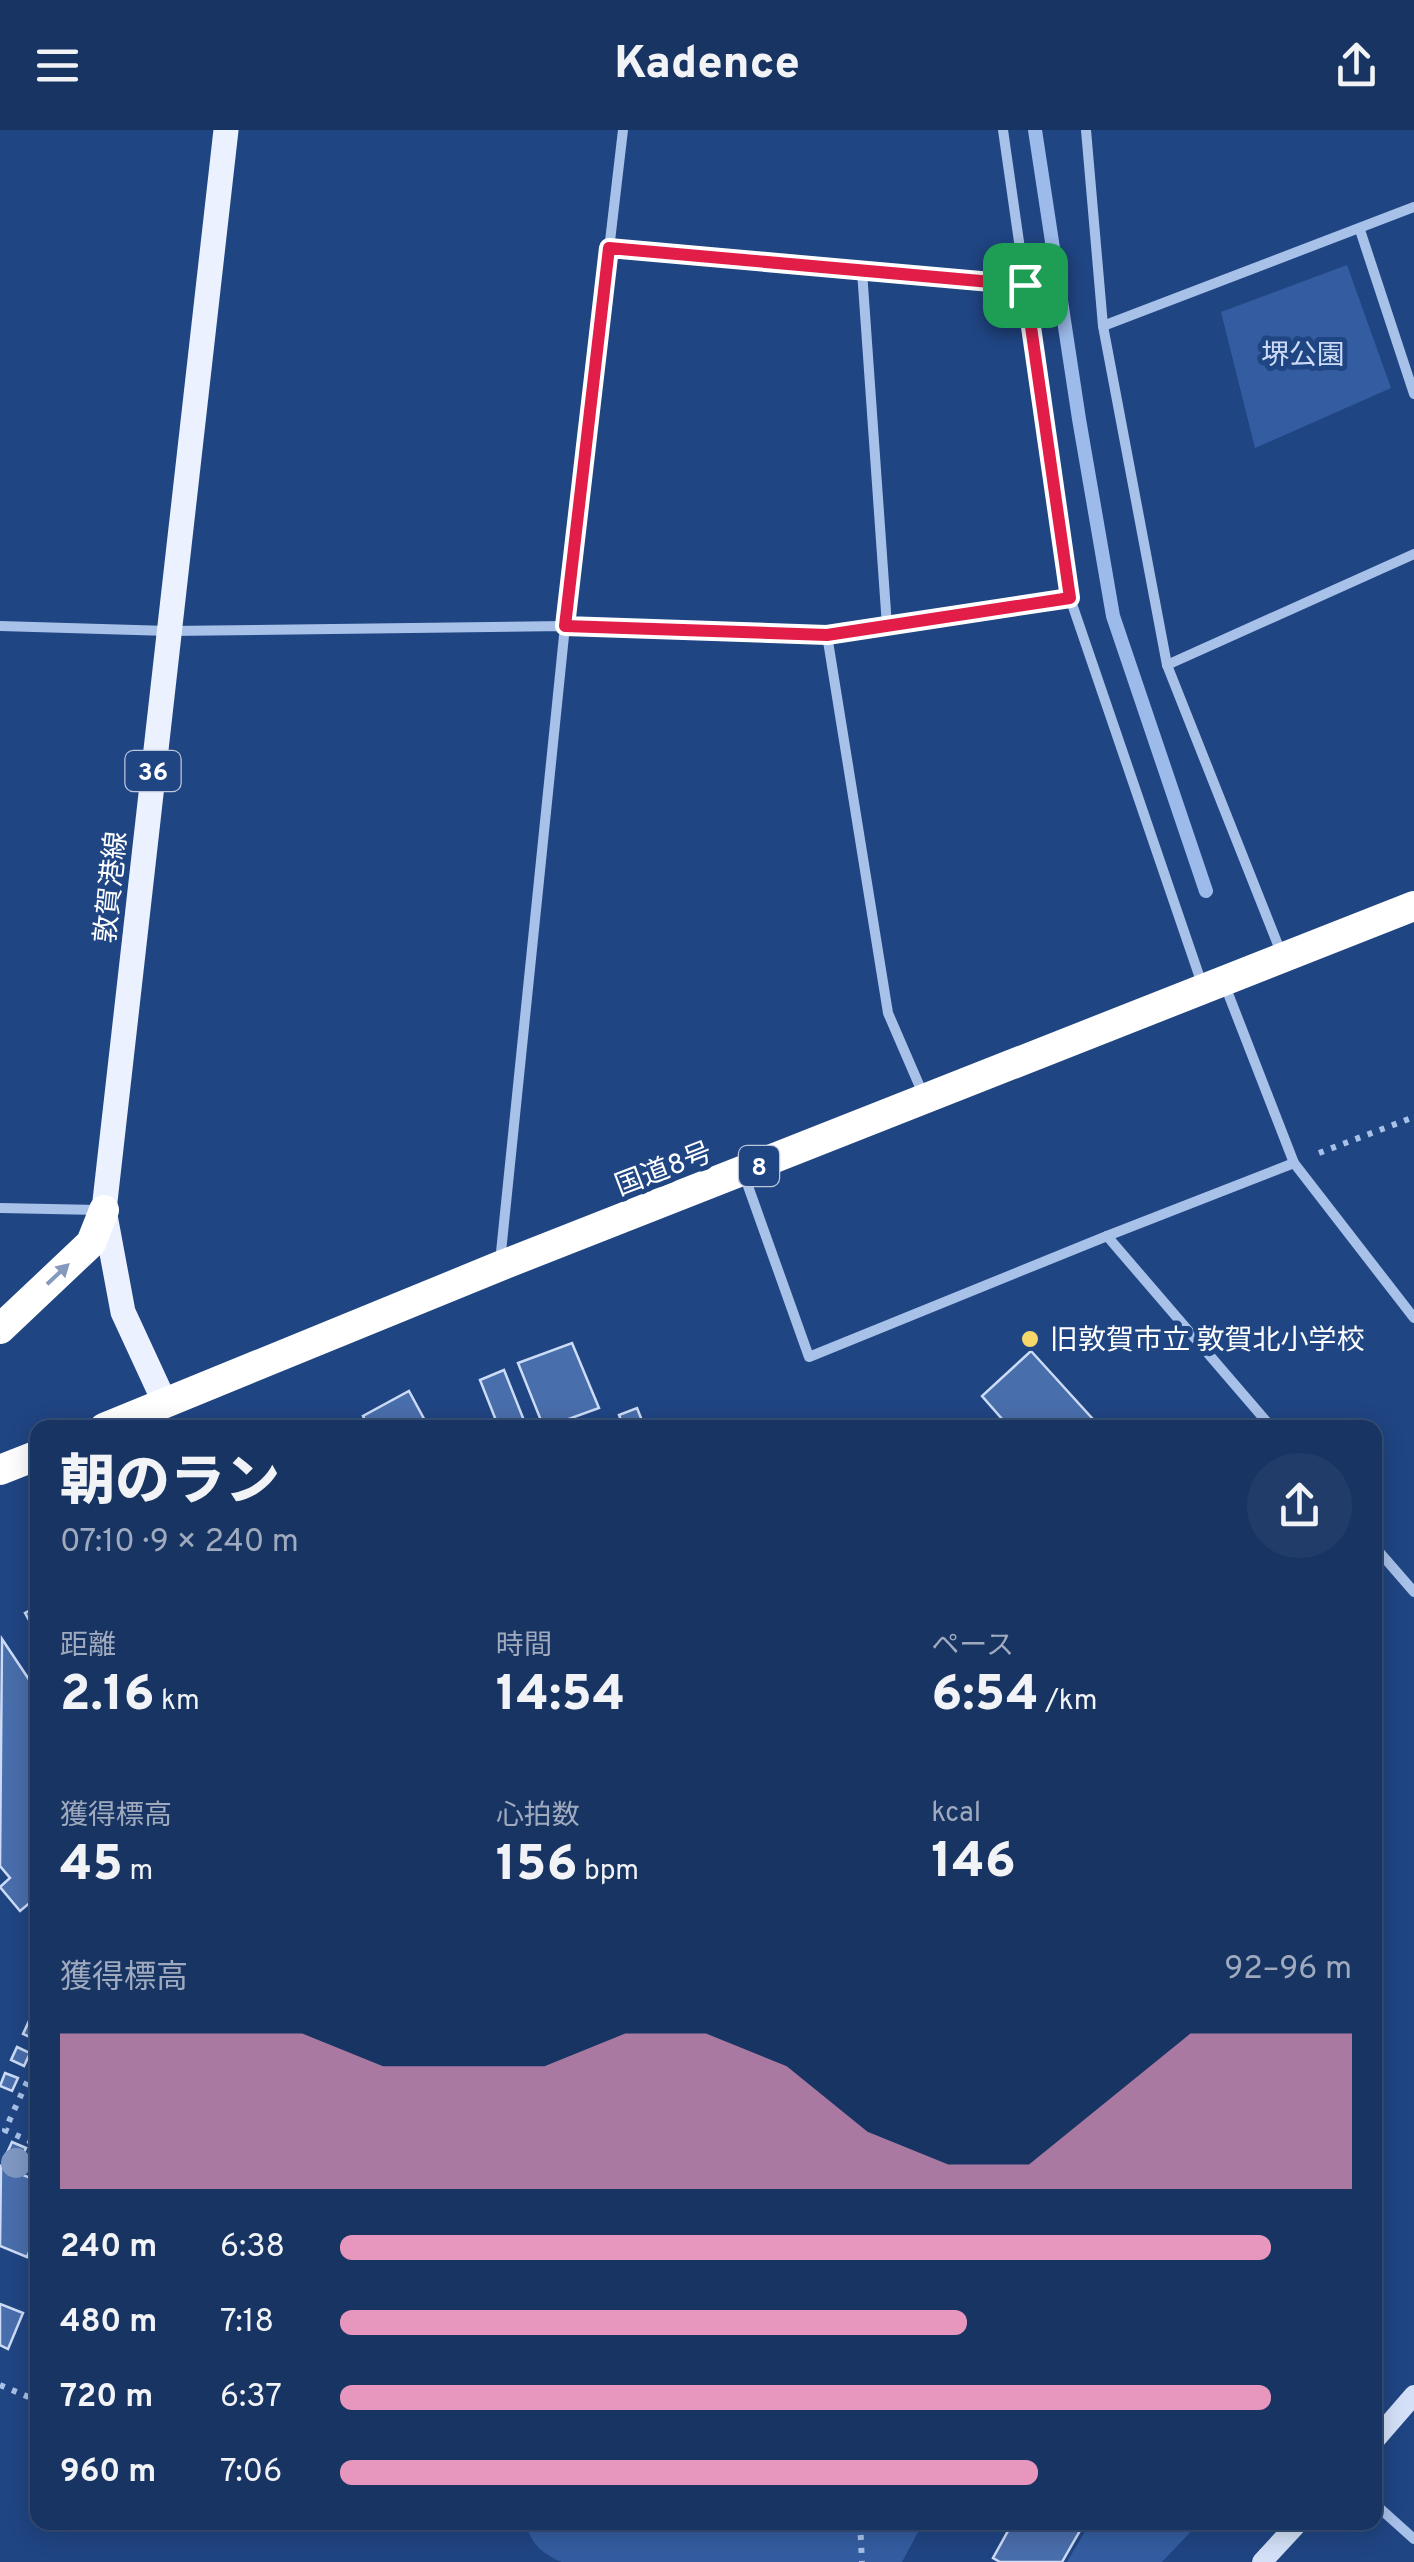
<!DOCTYPE html>
<html lang="ja">
<head>
<meta charset="utf-8">
<style>
	body { margin:0; font-family:Overpass,"Noto Sans JP",sans-serif; background:#213c68; color:#f1f3f6; height:100vh; display:flex; flex-direction:column; font-size:38px; white-space:nowrap }
	* { box-sizing:border-box; margin:0 }
	p { font-size:32px; color:#9faabe }
	.icon { flex:none; width:55px; height:55px; fill:none; stroke:currentColor; stroke-width:2; stroke-linecap:round; stroke-linejoin:round }
	.map { position:relative; flex:1; overflow:hidden }
	.panel { position:absolute; left:30px; top:1290px; width:1352px; height:1110px; display:flex; flex-direction:column; background:#183462; border-radius:20px; box-shadow:0 5px 25px #0003,0 0 0 2px #364f77 }
	.panel>* { flex:none }
	.pin { position:absolute; display:grid; place-items:center; width:85px; height:85px; color:#fff; margin:-42px; border-radius:20px; box-shadow:0 5px 15px #0006 }
	.round { display:grid; place-items:center; flex:none; width:105px; height:105px; border-radius:52px; background:#213c68 }
	.head { display:flex; align-items:center; justify-content:space-between; height:170px; padding:0 30px }
	h1 { font-size:55px; font-weight:800; line-height:75px }
	.figures { display:grid; grid-template-columns:repeat(3,1fr); gap:15px; height:170px; padding:10px 30px }
	.figures div { display:grid; align-content:center }
	.figures b { font-size:50px; font-weight:800 }
	.figures small { font-size:28px; font-weight:400 }
	.figures p { font-size:28px }
	.chart { height:280px; padding:20px 30px }
	.chart p { display:flex; justify-content:space-between }
	.chart svg { width:100%; height:180px; margin-top:10px; fill:#e797bd; opacity:.7 }
	ul { padding:0 30px; list-style:none; font-size:32px }
	li { display:grid; grid-template-columns:160px 120px 1fr; align-items:center; height:75px }
	li i { height:25px; border-radius:12px; background:#e797bd }
	header { display:flex; justify-content:space-between; align-items:center; height:130px; padding:0 30px; background:#183462; font-size:45px; font-weight:800 }
	.map>svg:first-child { display:block }
	.green { fill:#345da1 }
	.lines { fill:none; stroke-linecap:round; stroke-linejoin:round }
	.stream { stroke:#9cbbea; stroke-width:14 }
	.building { fill:#496eac; stroke:#ccdcf7; stroke-width:2.5 }
	.path { stroke:#a8c1e9; stroke-width:6; stroke-dasharray:5 8; stroke-linecap:butt }
	.street { stroke:#a8c1e9; stroke-width:10 }
	.secondary { stroke:#d3e0f7; stroke-width:20 }
	.primary { stroke:#ebf1fe; stroke-width:25 }
	.highway { stroke:#fff; stroke-width:30 }
	.tree { fill:#7f98c3 }
	.oneway { fill:#8499bb }
	.route-casing { stroke:#fff; stroke-width:20 }
	.route { stroke:#e11d48; stroke-width:12 }
	.poi-dot { fill:#f6d769; stroke:#204583; stroke-width:4 }
	.labels { text-anchor:middle; stroke-width:10; stroke-linejoin:round; paint-order:stroke }
	.shield { fill:#204583; stroke:#bcc7da; stroke-width:2.5 }
	.shield-label { font-size:25px; font-weight:bold; fill:#fff }
	.park-label { font-size:28px; fill:#ccdcf7; stroke:#204583 }
	.street-label { font-size:28px; fill:#fff; stroke:#204583 }
	.poi-label { font-size:28px; fill:#fff; stroke:#204583; text-anchor:start }
</style>
</head>
<body>
<header><svg class="icon" aria-label="menu" viewBox="0 0 24 24"><path d="M4 6h16M4 12h16M4 18h16"/></svg>Kadence<svg class="icon" aria-label="share" viewBox="0 0 24 24"><path d="M12 15V3M7 8l5-5 5 5M5 13v7h14v-7"/></svg></header>
<div class="map">
<svg width="1414" height="2432" viewBox="0 0 1414 2432">
	<rect width="100%" height="100%" fill="#204583"/>
	<g class="green">
		<path d="M 1347,135 L 1391,258 L 1255,318 L 1221,182 Z"/>
		<path d="M 526,2393 L 526,2392 L 923,2393 L 902,2432 L 562,2432 C 542,2424 530,2413 526,2393 Z"/>
		<path d="M 1090,2393 L 1090,2392 L 1199,2393 L 1162,2432 L 1067,2432 Z"/>
	</g>
	<g class="lines">
		<path class="stream" d="M 1035,0 L 1079,289 L 1113,486 L 1206,761"/>
	</g>
	<g class="building">
		<path d="M 572,1213 L 599,1278 L 544,1298 L 518,1233 Z"/>
		<path d="M 1031,1221 L 1101,1298 L 1010,1298 L 982,1266 Z"/>
		<path d="M 504,1240 L 527,1298 L 499,1298 L 480,1250 Z"/>
		<path d="M 409,1261 L 429,1298 L 369,1298 L 363,1286 Z"/>
		<path d="M 637,1278 L 645,1298 L 624,1298 L 619,1285 Z"/>
		<path d="M 38,1476 L 38,1506 L 25,1483 Z"/>
		<path d="M 2,1509 L 38,1563 L 38,1766 L 20,1781 L 0,1757 L 10,1748 L 0,1736 Z"/>
		<path d="M 29,1891 L 38,1895 L 36,1910 L 23,1904 Z"/>
		<path d="M 17,1917 L 30,1923 L 24,1936 L 11,1930 Z"/>
		<path d="M 5,1943 L 18,1948 L 12,1961 L 0,1956 Z"/>
		<path d="M 12,2012 L 26,2018 L 20,2031 L 6,2025 Z"/>
		<path d="M 1,2036 L 38,2051 L 38,2100 L 27,2127 L 0,2116 Z"/>
		<path d="M 0,2174 L 23,2183 L 8,2219 L 0,2215 Z"/>
		<path d="M 1013,2392 L 1085,2392 L 1062,2432 L 1000,2432 L 993,2428 Z"/>
	</g>
	<g class="lines">
		<g class="path">
			<path d="M 1319,1023 L 1414,987"/>
			<path d="M 38,1928 L 5,2000 L 38,2015"/>
			<path d="M 0,2255 L 38,2271"/>
			<path d="M 860,2392 L 862,2432"/>
		</g>
		<g class="street">
			<path d="M 1003,0 L 1070,468 L 1202,854"/>
			<path d="M 1086,0 L 1103,196 L 1167,535 L 1282,825"/>
			<path d="M 1360,100 L 1414,264"/>
			<path d="M 609,118 L 1025,155"/>
			<path d="M 862,141 L 887,496"/>
			<path d="M 1103,196 L 1414,77"/>
			<path d="M 0,496 L 169,501 L 565,496 L 827,505 L 1070,468"/>
			<path d="M 827,505 L 888,883 L 923,964"/>
			<path d="M 1167,535 L 1414,424"/>
			<path d="M 1224,853 L 1294,1033 L 1414,1188"/>
			<path d="M 743,1042 L 809,1227 L 1107,1106"/>
			<path d="M 0,1078 L 99,1080"/>
			<path d="M 500,1132 L 565,496 L 623,0"/>
			<path d="M 1272,1298 L 1107,1106 L 1294,1033"/>
			<path d="M 1375,1417 L 1414,1462"/>
			<path d="M 1375,2374 L 1414,2409"/>
		</g>
		<g class="secondary">
			<path d="M 1375,2310 L 1414,2265"/>
			<path d="M 1262,2432 L 1299,2392"/>
		</g>
		<path class="primary" d="M 165,1273 L 123,1182 L 104,1080 L 226,0"/>
		<g class="highway">
			<path d="M 0,1199 L 91,1113 L 104,1080"/>
			<path d="M 104,1298 L 500,1136 L 1414,776"/>
			<path d="M 0,1340 L 38,1325"/>
		</g>
	</g>
	<circle class="tree" cx="16" cy="2033" r="15"/>
	<defs><path id="oneway-solid" d="M-6-.8H1V-3.2L6.5 0L1 3.2V.8H-6Z" transform="scale(2.5)"/></defs>
	<use class="oneway" href="#oneway-solid" transform="translate(58 1144) rotate(-43)"/>
	<g class="lines">
		<g class="route-casing">
			<path id="route" d="M 609,118 L 1025,155 L 1070,468 L 827,505 L 565,496 Z"/>
		</g>
		<use href="#route" class="route"/>
	</g>
	<circle class="poi-dot" cx="1030" cy="1209" r="10"/>
	<g class="labels">
		<g class="shield">
			<rect x="125.5" y="621" width="55" height="40" rx="8"/>
			<rect x="739" y="1016" width="40" height="40" rx="8"/>
		</g>
		<g class="shield-label">
			<text x="153" y="650">36</text>
			<text x="759" y="1045">8</text>
		</g>
		<g class="park-label">
			<text x="1303" y="234">堺公園</text>
		</g>
		<g class="street-label">
			<text transform="translate(110 757) rotate(-84)" y="10">敦賀港線</text>
			<text transform="translate(663 1038) rotate(-21)" y="10">国道8号</text>
		</g>
		<g class="poi-label">
			<text x="1050" y="1219">旧敦賀市立 敦賀北小学校</text>
		</g>
	</g>
</svg>
<div class="pin" style="left:1025px;top:155px;background:#1e9e55"><svg class="icon" aria-label="arrive" viewBox="0 0 24 24"><path d="M6 21V4h12l-3 4 3 4H6"/></svg></div>
<section class="panel">
<div class="head"><div><h1>朝のラン</h1><p>07:10 · 9 × 240 m</p></div><a class="round"><svg class="icon" aria-label="share" viewBox="0 0 24 24"><path d="M12 15V3M7 8l5-5 5 5M5 13v7h14v-7"/></svg></a></div>
<div class="figures">
<div><p>距離</p><b>2.16<small> km</small></b></div>
<div><p>時間</p><b>14:54</b></div>
<div><p>ペース</p><b>6:54<small> /km</small></b></div>
</div>
<div class="figures">
<div><p>獲得標高</p><b>45<small> m</small></b></div>
<div><p>心拍数</p><b>156<small> bpm</small></b></div>
<div><p>kcal</p><b>146</b></div>
</div>
<div class="chart"><p><span>獲得標高</span>92–96 m</p>
<svg viewBox="0 0 160 44" preserveAspectRatio="none"><path d="M0 44V6L10 6L20 6L30 6L40 14L50 14L60 14L70 6L80 6L90 14L100 30L110 38L120 38L130 22L140 6L150 6L160 6V44z"/></svg>
</div>
<ul>
<li><b>240 m</b>6:38<i style="width:92%"></i></li>
<li><b>480 m</b>7:18<i style="width:62%"></i></li>
<li><b>720 m</b>6:37<i style="width:92%"></i></li>
<li><b>960 m</b>7:06<i style="width:69%"></i></li>
</ul>
</section>
</div>
</body>
</html>
